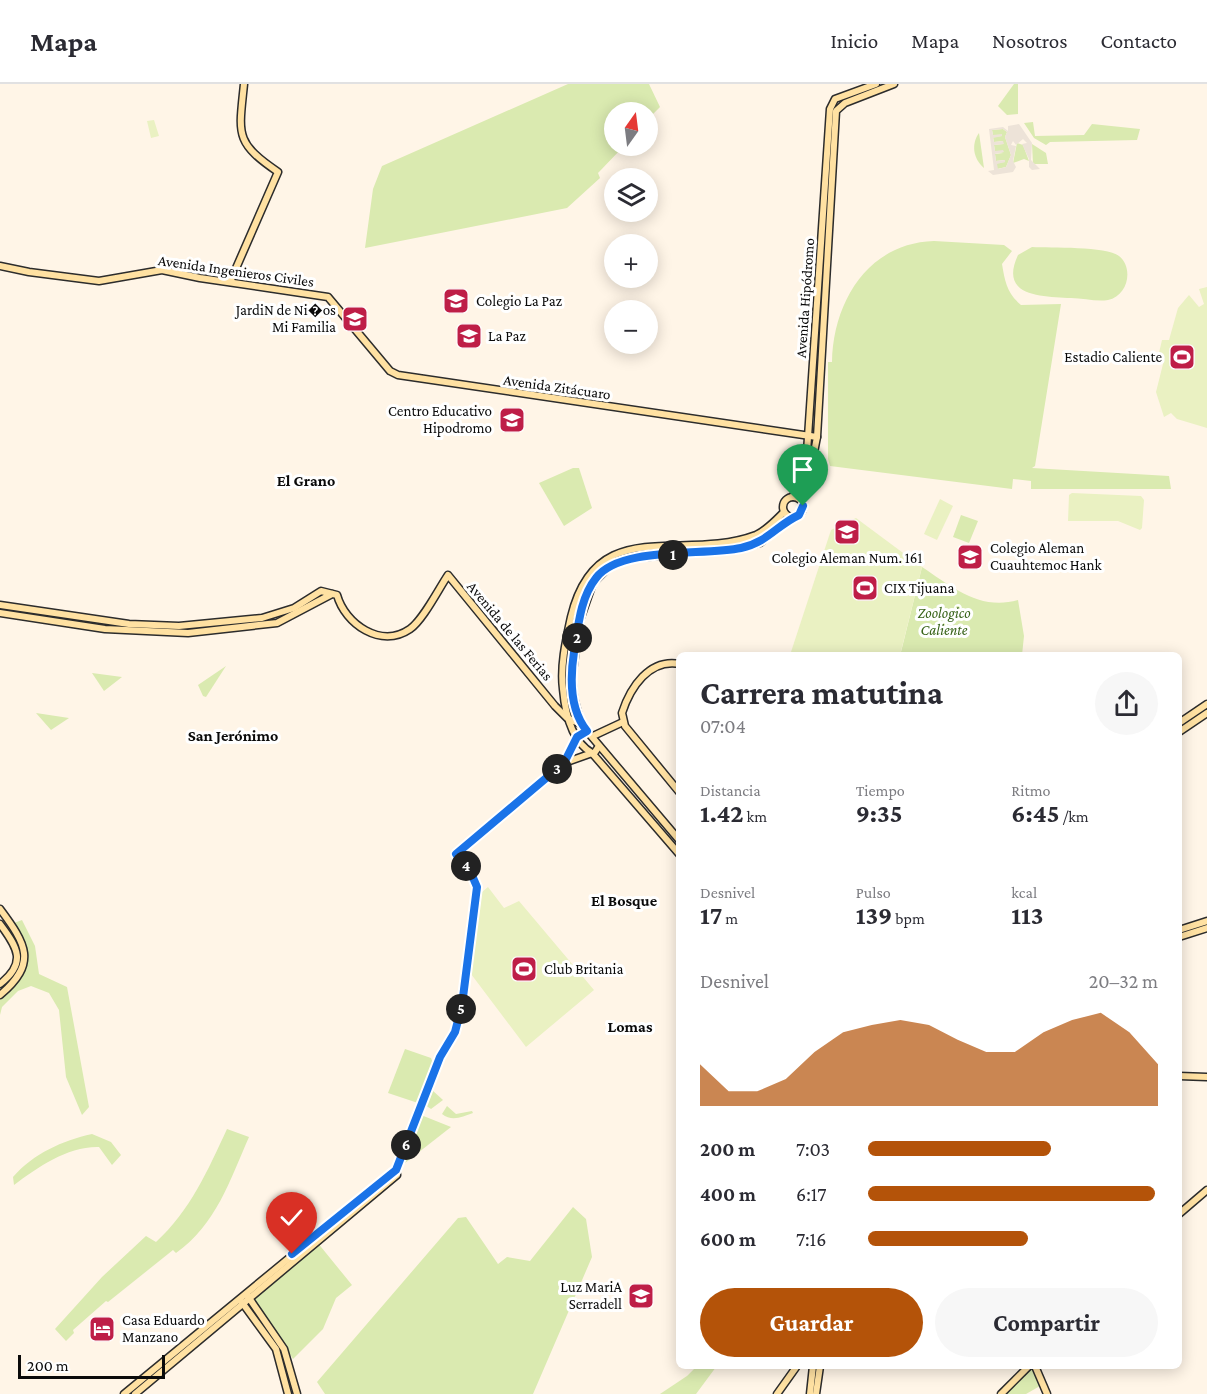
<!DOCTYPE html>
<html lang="es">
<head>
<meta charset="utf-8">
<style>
	body { margin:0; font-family:"Crimson Pro",serif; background:#f7f7f7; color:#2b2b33; height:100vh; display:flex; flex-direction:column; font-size:22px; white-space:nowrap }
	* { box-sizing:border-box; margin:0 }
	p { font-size:20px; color:#7c7c81 }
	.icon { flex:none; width:33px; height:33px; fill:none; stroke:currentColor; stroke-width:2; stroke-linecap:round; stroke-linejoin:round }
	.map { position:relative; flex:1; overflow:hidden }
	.panel { position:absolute; left:676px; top:568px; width:506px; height:717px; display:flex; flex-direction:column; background:#fff; border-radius:9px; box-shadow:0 3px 15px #0003 }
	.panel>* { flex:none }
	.needle { width:39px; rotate:14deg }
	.tools { position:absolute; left:604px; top:18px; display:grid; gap:12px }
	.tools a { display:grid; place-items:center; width:54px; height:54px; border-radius:50%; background:#fff; box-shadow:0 3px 15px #0003; font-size:30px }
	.scale { position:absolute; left:18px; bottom:15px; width:147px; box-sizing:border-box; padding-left:6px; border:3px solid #0a0a0a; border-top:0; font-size:16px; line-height:21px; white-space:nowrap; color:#0a0a0a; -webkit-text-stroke:4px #fff; paint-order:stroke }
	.pin { position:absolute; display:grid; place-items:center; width:51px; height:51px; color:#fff; margin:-62px -26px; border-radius:50% 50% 50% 0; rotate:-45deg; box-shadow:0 0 6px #0007 }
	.pin .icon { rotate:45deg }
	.km { position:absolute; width:30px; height:30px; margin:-15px; border-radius:50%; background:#222; color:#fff; font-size:16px; line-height:30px; text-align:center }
	.round { display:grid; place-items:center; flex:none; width:63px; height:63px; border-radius:32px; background:#f7f7f7 }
	.headline { display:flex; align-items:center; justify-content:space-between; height:102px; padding:0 24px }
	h1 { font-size:33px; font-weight:700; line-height:45px }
	.figures { display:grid; grid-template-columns:repeat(3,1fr); gap:9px; height:102px; padding:6px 24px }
	.figures div { display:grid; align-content:center }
	.figures b { font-size:26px; font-weight:700 }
	.figures small { font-size:16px; font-weight:400 }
	.figures p { font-size:16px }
	.chart { height:168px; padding:12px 24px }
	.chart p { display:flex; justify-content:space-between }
	.chart svg { width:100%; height:108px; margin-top:6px; fill:#b45309; opacity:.7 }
	.action { display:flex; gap:12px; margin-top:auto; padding:12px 24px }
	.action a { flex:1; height:69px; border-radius:36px; background:#b45309; color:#fff; font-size:24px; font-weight:700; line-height:69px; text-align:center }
	.action a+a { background:#f7f7f7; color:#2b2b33 }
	ul { padding:0 24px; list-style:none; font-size:20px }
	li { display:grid; grid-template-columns:96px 72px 1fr; align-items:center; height:45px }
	li i { height:15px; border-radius:8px; background:#b45309 }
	header { display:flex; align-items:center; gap:36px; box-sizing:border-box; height:84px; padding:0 30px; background:#fff; border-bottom:2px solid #e1e1e2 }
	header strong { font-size:28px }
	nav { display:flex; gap:33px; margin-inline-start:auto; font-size:21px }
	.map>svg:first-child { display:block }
	.green { fill:#daeab0 }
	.pitch { fill:#eaf1c2 }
	.plaza { fill:#ede3d8; fill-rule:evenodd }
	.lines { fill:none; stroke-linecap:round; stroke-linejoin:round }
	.secondary-casing { stroke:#2c2c2c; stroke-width:9 }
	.secondary { stroke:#ffe1a2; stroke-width:6 }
	.route-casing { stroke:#fff; stroke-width:12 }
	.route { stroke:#1a73e8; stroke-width:8 }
	.labels { text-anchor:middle; stroke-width:6; stroke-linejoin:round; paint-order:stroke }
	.street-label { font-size:15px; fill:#0a0a0a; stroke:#fff }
	.poi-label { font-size:15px; fill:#0a0a0a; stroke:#fff; text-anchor:start }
	.park-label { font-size:15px; font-style:italic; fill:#386319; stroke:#fff }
	.neighbourhood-label { font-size:16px; font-weight:bold; fill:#0a0a0a; stroke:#fff }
</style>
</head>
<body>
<header>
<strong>Mapa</strong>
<nav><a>Inicio</a><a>Mapa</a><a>Nosotros</a><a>Contacto</a></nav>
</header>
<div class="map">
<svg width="1207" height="1310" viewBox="0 0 1207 1310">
	<rect width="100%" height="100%" fill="#fff5e7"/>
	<g class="green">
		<path d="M 568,0 L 649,0 L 660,23 L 648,35 L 648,28 L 615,28 L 615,62 L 624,62 L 598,89 L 600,94 L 567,124 L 365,164 L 373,105 L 382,82 Z"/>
		<path d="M 1014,0 L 1018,0 L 1018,30 L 1007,31 L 998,22 Z"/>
		<path d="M 1033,38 L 1035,52 L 1084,51 L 1092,40 L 1140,45 L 1137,56 L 1050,58 L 1046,61 L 1034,54 L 1024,39 Z"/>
		<path d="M 1003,45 L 1007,48 L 1005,53 L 1011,71 L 1006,83 L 997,85 L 997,79 L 1005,78 L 1004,76 L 996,77 L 995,70 L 1003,69 L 995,67 L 994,61 L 1003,60 L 1003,57 L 994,58 L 993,53 L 1002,52 L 993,51 L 992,46 Z"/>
		<path d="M 979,49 L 984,84 C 973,75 971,60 979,49 Z"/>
		<path d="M 1017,59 L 1023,61 L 1029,77 L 1024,75 L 1013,79 Z"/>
		<path d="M 1032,60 L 1046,69 L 1048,80 L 1033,80 Z"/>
		<path d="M 934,157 L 1004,161 L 1012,167 L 1002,180 C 1005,198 1007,209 1021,221 L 1061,220 L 1035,382 L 1032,384 L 1169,392 L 1171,405 L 1031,405 L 1031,397 L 1013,395 L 1012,405 L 830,382 L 828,375 L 828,278 L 832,278 C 833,218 868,159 934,157 Z"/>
		<path d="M 1032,163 C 1051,164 1106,162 1119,172 C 1134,184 1128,212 1108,216 C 1097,218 1083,214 1071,214 C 1044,212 998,214 1018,171 Z"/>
		<path d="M 573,384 L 579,384 L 592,424 L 564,442 L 539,399 Z"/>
		<path d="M 961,431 L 978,437 L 969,459 L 953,453 Z"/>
		<path d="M 922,483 C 952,503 980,527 1018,516 L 1024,552 L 1022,571 L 900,572 Z"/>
		<path d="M 226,582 L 206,613 L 203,612 L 198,601 Z"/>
		<path d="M 92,589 L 122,593 L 104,607 Z"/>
		<path d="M 36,629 L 69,634 L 51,646 Z"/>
		<path d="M 22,836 L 35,862 L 39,890 L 67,903 L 89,1023 L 82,1031 L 66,993 L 59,926 L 49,909 L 31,902 L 18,907 L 2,923 L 0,931 L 0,915 C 29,891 37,872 14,839 Z"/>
		<path d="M 405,965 L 431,974 L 434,982 L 418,1019 L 388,1009 Z"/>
		<path d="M 432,1006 L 443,1016 L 431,1025 L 425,1021 Z"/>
		<path d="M 447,1022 L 456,1030 L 472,1027 L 473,1029 C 462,1033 452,1038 442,1030 Z"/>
		<path d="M 421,1031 L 451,1043 L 405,1079 L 404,1077 Z"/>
		<path d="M 227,1045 L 249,1053 C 230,1096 216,1141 176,1169 L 173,1166 L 108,1218 L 106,1217 L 73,1246 L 74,1249 L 66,1257 L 55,1245 L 102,1193 L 146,1152 L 156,1158 C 190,1127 208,1086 227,1045 Z"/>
		<path d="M 92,1050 L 111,1058 L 121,1071 L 112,1081 L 99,1063 C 68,1062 38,1083 14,1101 L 13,1093 C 34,1069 62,1057 92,1050 Z"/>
		<path d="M 573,1123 L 586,1135 L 592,1173 L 533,1310 L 325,1310 L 317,1298 L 458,1134 L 466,1133 L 498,1180 L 507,1173 L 530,1177 Z"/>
		<path d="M 317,1158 L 352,1201 L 336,1214 L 323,1245 L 293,1275 L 252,1213 Z"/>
		<path d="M 696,1283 L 716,1283 L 696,1310 L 660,1310 L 687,1292 Z"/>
		<path d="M 1031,1283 L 1040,1302 L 1026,1310 L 1003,1310 Z"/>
	</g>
	<g class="pitch">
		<path d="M 154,36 L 159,52 L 151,54 L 147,37 Z"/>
		<path d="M 1207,203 L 1207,344 L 1177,335 L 1171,329 L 1164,333 L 1156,308 L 1164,276 L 1158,273 L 1162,256 L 1169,256 L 1178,224 L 1189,211 L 1199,223 L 1204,220 L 1199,205 Z"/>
		<path d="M 1072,409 L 1141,412 L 1144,416 L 1142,444 L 1140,446 L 1118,437 L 1068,437 L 1069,411 Z"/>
		<path d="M 940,415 L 953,422 L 937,456 L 924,450 Z"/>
		<path d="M 856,434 L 922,483 L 900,571 L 790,571 L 831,446 Z"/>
		<path d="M 488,803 L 504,824 L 519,817 L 594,906 L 526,963 L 471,890 L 482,808 Z"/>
	</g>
	<path class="plaza" d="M 1019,40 L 1032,59 L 1031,76 L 1040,85 L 1032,86 L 1029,83 L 1029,75 L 1022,60 L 1027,59 L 1023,55 L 1016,61 L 1013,57 L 1011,61 L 1016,62 L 1013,77 L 1016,83 L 1013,88 L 993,91 L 988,87 L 994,86 L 989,45 L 1003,43 L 1008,47 L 1008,42 ZM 1003,45 L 1007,48 L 1005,53 L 1011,71 L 1006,83 L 998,85 L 997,80 L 1005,78 L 1005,76 L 996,77 L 995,70 L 1004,68 L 1003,66 L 995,67 L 994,61 L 1004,60 L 1003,57 L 994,58 L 993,54 L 1002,52 L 1002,50 L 993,51 L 992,46 Z"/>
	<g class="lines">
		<g class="secondary-casing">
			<g id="secondary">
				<path d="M 0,182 L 29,188 L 99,197 L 162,186 L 200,194 L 328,213 L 390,287 L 398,291 L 817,353"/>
				<path d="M 230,198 L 278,88 C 234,58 239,50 244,0"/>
				<circle cx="793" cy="423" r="10"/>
				<path d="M 793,413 L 807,368 L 830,25 L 835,15 L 876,0"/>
				<path d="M 801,416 L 810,389 L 817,353 L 836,27 L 845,19 L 894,0"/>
				<path d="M 0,521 L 129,540 L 179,542 L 262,534 L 294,524 L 321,507 L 337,511 C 345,540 381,565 410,545 C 423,536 438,506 448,491 L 555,622 L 567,634 L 581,640"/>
				<path d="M 0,529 L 105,545 L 188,549 L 277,539 L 332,510"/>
				<path d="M 680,580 C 649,574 630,604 622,629 L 625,642 L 680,709"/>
				<path d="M 1179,639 L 1207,620"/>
				<path d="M 1179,648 L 1207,629"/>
				<path d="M 593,652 L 623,638"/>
				<path d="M 564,679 L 577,653 L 587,647"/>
				<path d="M 680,757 L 581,640 L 574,614 L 572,594 L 580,536 L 593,499 L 612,480 L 636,474 L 741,464 L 760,459 L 792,433"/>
				<path d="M 680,771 L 592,669 C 571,657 565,628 563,605 C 560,582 566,556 571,533 C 596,428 682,479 756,451 C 767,446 776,436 784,428"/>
				<path d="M 0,825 C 26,860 38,879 0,911"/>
				<path d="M 0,840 C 18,864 27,879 0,900"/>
				<path d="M 1179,846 L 1207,837"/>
				<path d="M 1179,853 L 1207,844"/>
				<path d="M 1179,992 L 1207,993"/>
				<path d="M 1179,1130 L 1207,1106"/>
				<path d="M 247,1211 L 284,1265 L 297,1310"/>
				<path d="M 241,1217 L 276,1265 L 288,1310"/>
				<path d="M 1035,1282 L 1047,1310"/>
				<path d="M 124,1310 L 396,1086"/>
				<path d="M 135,1310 L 397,1091 L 396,1086 L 440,973 L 455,948 L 462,921 L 477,803 L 471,789 L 456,770 L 564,679 L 595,668 L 599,662"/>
				<path d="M 777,1310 L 797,1282"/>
				<path d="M 810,1310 L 813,1282"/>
				<path d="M 816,1310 L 820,1282"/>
				<path d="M 1001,1310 L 1029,1282"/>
			</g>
		</g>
		<use href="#secondary" class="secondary"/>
	</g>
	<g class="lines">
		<g class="route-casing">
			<path id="route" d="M 292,1170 L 396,1086 L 440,973 L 455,948 L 462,921 L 477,803 L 471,789 L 456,770 L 564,679 L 577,653 L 587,647 C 569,625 570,594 574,568 C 578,544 580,514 596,494 C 620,462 703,472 741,464 C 768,458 777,441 799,431 L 803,422"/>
		</g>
		<use href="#route" class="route"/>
	</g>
	<defs>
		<g id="school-square" transform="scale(1.35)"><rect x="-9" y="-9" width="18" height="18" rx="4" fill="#be1e47" stroke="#fff"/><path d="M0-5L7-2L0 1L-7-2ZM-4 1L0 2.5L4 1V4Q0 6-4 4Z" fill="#fff"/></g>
		<g id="stadium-square" transform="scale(1.35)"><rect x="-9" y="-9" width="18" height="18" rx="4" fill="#be1e47" stroke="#fff"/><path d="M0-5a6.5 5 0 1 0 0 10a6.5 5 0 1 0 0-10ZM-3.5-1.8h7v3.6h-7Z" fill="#fff"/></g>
		<g id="hotel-square" transform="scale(1.35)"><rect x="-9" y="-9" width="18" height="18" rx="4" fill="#be1e47" stroke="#fff"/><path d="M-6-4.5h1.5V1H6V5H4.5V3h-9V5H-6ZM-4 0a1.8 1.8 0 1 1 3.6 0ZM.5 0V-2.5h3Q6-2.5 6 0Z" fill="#fff"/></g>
	</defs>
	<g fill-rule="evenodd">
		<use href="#school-square" x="456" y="217"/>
		<use href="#school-square" x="355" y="235"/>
		<use href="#school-square" x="469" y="252"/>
		<use href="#stadium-square" x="1182" y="273"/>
		<use href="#school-square" x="512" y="336"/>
		<use href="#school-square" x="847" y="448"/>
		<use href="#school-square" x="970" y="473"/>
		<use href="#stadium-square" x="865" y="504"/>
		<use href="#stadium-square" x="524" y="885"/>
		<use href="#school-square" x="641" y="1212"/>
		<use href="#hotel-square" x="102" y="1245"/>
	</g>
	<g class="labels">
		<g class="street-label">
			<text transform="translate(236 187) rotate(8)" y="5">Avenida Ingenieros Civiles</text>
			<text transform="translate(805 214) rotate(-86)" y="5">Avenida Hipódromo</text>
			<text transform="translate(557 303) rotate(8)" y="5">Avenida Zitácuaro</text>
			<text transform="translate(510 547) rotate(50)" y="5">Avenida de las Ferias</text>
		</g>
		<g class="poi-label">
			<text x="476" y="222">Colegio La Paz</text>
			<text x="336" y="231" text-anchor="end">JardiN de Ni�os<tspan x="336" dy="17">Mi Familia</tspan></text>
			<text x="488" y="257">La Paz</text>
			<text x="1162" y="278" text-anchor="end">Estadio Caliente</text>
			<text x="492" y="332" text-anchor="end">Centro Educativo<tspan x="492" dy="17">Hipodromo</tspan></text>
			<text x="990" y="469">Colegio Aleman<tspan x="990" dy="17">Cuauhtemoc Hank</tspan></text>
			<text x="847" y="479" text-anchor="middle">Colegio Aleman Num. 161</text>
			<text x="884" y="509">CIX Tijuana</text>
			<text x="544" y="890">Club Britania</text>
			<text x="622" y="1208" text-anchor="end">Luz MariA<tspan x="622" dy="17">Serradell</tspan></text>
			<text x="122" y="1241">Casa Eduardo<tspan x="122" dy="17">Manzano</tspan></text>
		</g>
		<g class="park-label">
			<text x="944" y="534">Zoologico<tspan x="944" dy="17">Caliente</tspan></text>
		</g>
		<g class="neighbourhood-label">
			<text x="306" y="402">El Grano</text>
			<text x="233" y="657">San Jerónimo</text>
			<text x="624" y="822">El Bosque</text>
			<text x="630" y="948">Lomas</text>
		</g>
	</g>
</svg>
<div class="tools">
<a><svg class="needle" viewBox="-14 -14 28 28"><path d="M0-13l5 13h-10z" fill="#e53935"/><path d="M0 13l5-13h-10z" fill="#7c7c81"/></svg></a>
<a><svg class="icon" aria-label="layers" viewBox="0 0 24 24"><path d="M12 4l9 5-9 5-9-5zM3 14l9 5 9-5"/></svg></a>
<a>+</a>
<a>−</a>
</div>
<div class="scale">200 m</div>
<div class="pin" style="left:803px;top:422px;background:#1e9e55"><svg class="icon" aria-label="arrive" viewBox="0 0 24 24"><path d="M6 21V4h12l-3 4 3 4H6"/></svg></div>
<div class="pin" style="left:292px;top:1170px;background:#d93025"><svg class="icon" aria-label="check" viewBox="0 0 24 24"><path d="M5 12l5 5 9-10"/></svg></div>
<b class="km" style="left:673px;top:471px">1</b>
<b class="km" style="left:577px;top:554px">2</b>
<b class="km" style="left:557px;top:685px">3</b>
<b class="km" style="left:466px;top:782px">4</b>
<b class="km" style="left:461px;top:925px">5</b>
<b class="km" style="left:406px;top:1061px">6</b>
<section class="panel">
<div class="headline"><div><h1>Carrera matutina</h1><p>07:04</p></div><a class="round"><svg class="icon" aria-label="share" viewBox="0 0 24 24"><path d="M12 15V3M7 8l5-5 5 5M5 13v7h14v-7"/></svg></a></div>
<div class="figures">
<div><p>Distancia</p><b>1.42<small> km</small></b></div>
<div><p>Tiempo</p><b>9:35</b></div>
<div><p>Ritmo</p><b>6:45<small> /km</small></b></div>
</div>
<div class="figures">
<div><p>Desnivel</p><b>17<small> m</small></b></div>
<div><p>Pulso</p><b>139<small> bpm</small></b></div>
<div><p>kcal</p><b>113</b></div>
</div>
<div class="chart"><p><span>Desnivel</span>20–32 m</p>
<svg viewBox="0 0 160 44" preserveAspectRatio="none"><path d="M0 44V27L10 38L20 38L30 33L40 22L50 14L60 11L70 9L80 11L90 17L100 22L110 22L120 14L130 9L140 6L150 14L160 27V44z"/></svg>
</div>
<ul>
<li><b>200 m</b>7:03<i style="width:63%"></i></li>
<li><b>400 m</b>6:17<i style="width:99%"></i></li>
<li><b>600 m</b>7:16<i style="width:55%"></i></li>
</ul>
<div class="action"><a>Guardar</a><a>Compartir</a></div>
</section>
</div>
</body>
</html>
